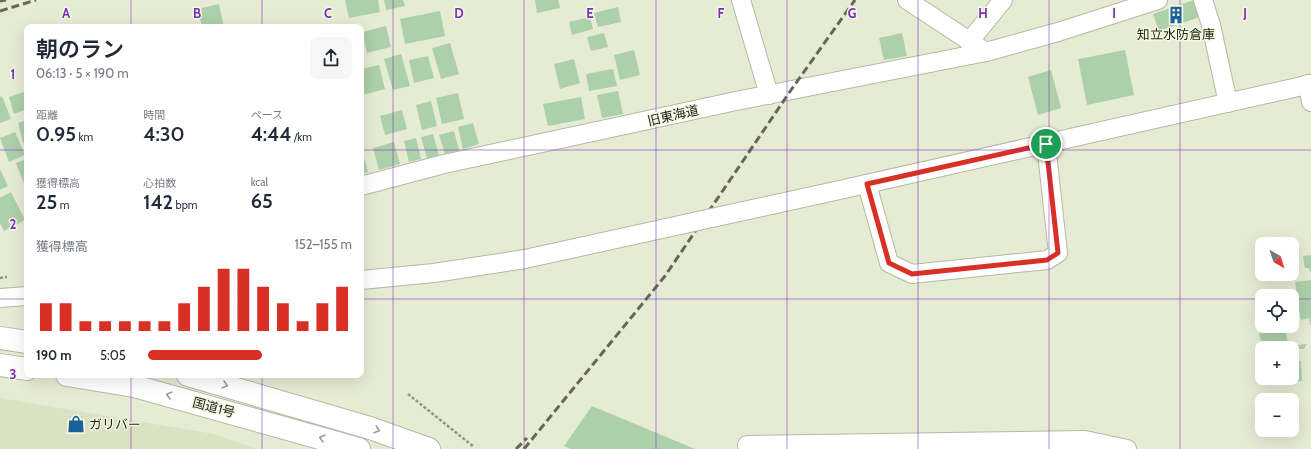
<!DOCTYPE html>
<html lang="ja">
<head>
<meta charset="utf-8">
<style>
	body { margin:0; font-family:Cabin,"Noto Sans JP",sans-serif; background:#f6f6f7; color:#1f2937; height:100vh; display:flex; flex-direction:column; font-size:15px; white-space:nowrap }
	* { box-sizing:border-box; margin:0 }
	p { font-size:13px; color:#747a83 }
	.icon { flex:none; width:22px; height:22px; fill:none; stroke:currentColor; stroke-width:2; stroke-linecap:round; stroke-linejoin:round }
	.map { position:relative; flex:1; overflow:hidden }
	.side { position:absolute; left:24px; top:24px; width:340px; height:354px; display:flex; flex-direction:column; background:#fff; border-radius:8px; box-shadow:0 4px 16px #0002 }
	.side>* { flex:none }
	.needle { width:26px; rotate:141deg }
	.buttons { position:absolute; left:1255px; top:237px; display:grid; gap:8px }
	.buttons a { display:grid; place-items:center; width:44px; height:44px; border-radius:8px; background:#fff; box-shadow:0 4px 16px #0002; font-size:20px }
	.pin { position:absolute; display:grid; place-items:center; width:34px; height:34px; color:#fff; margin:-17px; border:2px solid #fff; border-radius:50%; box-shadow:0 1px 4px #0007 }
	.round { display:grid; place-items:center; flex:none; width:42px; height:42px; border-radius:8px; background:#f6f6f7 }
	.headline { display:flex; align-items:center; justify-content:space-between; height:68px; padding:0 12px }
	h1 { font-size:22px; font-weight:600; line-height:30px }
	.metrics { display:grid; grid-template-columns:repeat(3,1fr); gap:6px; height:68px; padding:4px 12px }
	.metrics div { display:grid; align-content:center }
	.metrics b { font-size:20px; font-weight:600 }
	.metrics small { font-size:11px; font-weight:400 }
	.metrics p { font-size:11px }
	.chart { height:112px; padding:8px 12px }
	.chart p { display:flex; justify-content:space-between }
	.chart svg { width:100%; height:72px; margin-top:4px; stroke:#d93025; stroke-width:6 }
	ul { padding:0 12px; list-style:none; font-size:13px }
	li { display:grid; grid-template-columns:64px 48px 1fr; align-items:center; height:30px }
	li i { height:10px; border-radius:5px; background:#d93025 }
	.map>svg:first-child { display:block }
	.built { fill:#dbe2c4 }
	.building { fill:#acd0a9 }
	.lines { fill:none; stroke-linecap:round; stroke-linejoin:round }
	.minor-casing { stroke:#b4b9a3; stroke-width:20 }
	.highway-casing { stroke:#b4b9a3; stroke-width:24 }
	.path { stroke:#8f9382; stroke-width:2.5; stroke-dasharray:3 2; stroke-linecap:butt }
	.minor { stroke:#fff; stroke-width:18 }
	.highway { stroke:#fff; stroke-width:22 }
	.rail { stroke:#64675a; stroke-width:3; stroke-dasharray:8 4; stroke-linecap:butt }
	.minor-bridge-casing { stroke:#b4b9a3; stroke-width:20; stroke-linecap:butt }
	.minor-bridge { stroke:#fff; stroke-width:18 }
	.oneway { stroke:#9a9b97 }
	.route-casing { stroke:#fff; stroke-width:8 }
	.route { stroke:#d93025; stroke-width:5 }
	.grid { fill:none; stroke:#7b2cbf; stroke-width:1; stroke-opacity:0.55 }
	.labels { text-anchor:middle; stroke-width:3; stroke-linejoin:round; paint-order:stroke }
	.poi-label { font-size:13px; fill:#1e2018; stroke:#f3f8e1 }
	.street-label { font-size:13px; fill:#1e2018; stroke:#f3f8e1 }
	.grid-label { font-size:13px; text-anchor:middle; font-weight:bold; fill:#7b2cbf; stroke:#f3f8e1; stroke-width:3; stroke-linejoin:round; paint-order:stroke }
</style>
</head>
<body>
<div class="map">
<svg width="1311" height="449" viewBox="0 0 1311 449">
	<rect width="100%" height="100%" fill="#e6ebd4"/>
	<path class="built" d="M 0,398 L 214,434 L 257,449 L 0,449 Z"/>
	<g class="building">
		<path d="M 345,0 L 378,0 L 380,12 L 349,18 Z"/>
		<path d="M 384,0 L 403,0 L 405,6 L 386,10 Z"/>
		<path d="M 535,0 L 558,0 L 560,8 L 537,13 Z"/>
		<path d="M 1194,0 L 1200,17 L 1159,31 L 1153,14 Z"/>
		<path d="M 219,4 L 224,27 L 202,27 L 198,9 Z"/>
		<path d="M 618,7 L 621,22 L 598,27 L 594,13 Z"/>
		<path d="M 440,11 L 445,36 L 405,44 L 400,19 Z"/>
		<path d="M 590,17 L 593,29 L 572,35 L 569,22 Z"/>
		<path d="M 386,26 L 391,47 L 367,53 L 362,32 Z"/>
		<path d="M 604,33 L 608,47 L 591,51 L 587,37 Z"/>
		<path d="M 902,33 L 907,56 L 884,60 L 879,38 Z"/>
		<path d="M 450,43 L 459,74 L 441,79 L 432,48 Z"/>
		<path d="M 634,50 L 640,75 L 620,80 L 614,55 Z"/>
		<path d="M 1125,50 L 1134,95 L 1087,105 L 1078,59 Z"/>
		<path d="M 401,54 L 410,86 L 393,90 L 384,59 Z"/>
		<path d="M 428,56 L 434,78 L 414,83 L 409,60 Z"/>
		<path d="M 574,59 L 580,83 L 560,89 L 554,64 Z"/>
		<path d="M 379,65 L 385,89 L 362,95 L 361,69 Z"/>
		<path d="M 613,69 L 617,86 L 589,91 L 586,74 Z"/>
		<path d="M 1051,70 L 1061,108 L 1038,115 L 1028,77 Z"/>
		<path d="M 27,91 L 27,109 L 14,114 L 9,97 Z"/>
		<path d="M 618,91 L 623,114 L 602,118 L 597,95 Z"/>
		<path d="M 458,93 L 464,119 L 442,124 L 436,98 Z"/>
		<path d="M 2,96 L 11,119 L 0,123 L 0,97 Z"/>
		<path d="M 581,97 L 585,119 L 548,126 L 543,104 Z"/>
		<path d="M 431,101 L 437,126 L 422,130 L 416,105 Z"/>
		<path d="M 402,110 L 407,129 L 385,135 L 380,116 Z"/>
		<path d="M 27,120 L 27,142 L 23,143 L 18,123 Z"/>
		<path d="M 473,123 L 479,144 L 463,149 L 458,127 Z"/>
		<path d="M 454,131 L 459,150 L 445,154 L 439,135 Z"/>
		<path d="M 15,132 L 25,155 L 9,162 L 0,138 Z"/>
		<path d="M 433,134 L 439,155 L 427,159 L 421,137 Z"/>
		<path d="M 416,138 L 421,159 L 409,162 L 404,141 Z"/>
		<path d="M 394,142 L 400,164 L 379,170 L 373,148 Z"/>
		<path d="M 361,147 L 368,172 L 361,174 Z"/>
		<path d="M 27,159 L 27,188 L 26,189 L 16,163 Z"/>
		<path d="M 0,169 L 8,186 L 0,190 Z"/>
		<path d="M 11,192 L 25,220 L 4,231 L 0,223 L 0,198 Z"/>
		<path d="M 1311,255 L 1311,272 L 1310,272 L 1309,268 L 1305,268 L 1303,256 Z"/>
		<path d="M 1311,280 L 1311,325 L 1310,325 L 1309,318 L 1301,320 L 1298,305 L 1292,306 L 1292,296 L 1297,295 L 1295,282 Z"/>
		<path d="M 1285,327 L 1288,346 L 1307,344 L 1304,349 L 1262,348 L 1259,331 Z"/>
		<path d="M 1301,361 L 1302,381 L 1278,383 L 1278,378 L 1292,378 L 1292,362 Z"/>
		<path d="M 592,406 L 695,449 L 571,449 L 564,446 Z"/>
	</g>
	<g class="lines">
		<g class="minor-casing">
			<g id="minor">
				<path d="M 741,0 L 769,95"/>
				<path d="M 907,0 L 986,52"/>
				<path d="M 1203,0 L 1211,25 L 1228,103"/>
				<path d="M 969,42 L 1003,0"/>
				<path d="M 1308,84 L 1311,102"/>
				<path d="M 867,184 L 889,263 L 912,274 L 1047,260 L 1058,253 L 1046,144"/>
				<path d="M 361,186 L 444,164 L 736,101 L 986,52 L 1058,32 L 1158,0"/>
				<path d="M 835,191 L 1311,84"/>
				<path d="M 361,280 L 434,273 L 525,259"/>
				<path d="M 0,298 L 27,296"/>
				<path d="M 747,445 L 1085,440 L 1127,449"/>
			</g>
		</g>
		<g class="highway-casing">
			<g id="highway">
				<path d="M 0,338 L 27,342"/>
				<path d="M 0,365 L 27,369"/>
				<path d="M 67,375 L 134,386 L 359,449"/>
				<path d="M 188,375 L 370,428 L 429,449"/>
			</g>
		</g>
		<g class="path">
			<path d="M 0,278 L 7,277"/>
			<path d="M 408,394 L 474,447"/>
		</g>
		<use href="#minor" class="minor"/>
		<use href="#highway" class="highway"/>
		<g class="rail">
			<path d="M 0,1 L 6,0"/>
			<path d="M 0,11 L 36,0"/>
			<path d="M 516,449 L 527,438"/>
			<path d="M 524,449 L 665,276 L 791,90 L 855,0"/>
		</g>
		<g class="minor-bridge-casing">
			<path id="minor-bridge" d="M 525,259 L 835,191"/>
		</g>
		<use href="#minor-bridge" class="minor-bridge"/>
	</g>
	<defs><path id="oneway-chevron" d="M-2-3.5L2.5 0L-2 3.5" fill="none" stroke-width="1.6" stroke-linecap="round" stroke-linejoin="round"/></defs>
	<g class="oneway">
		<use href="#oneway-chevron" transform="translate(225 385) rotate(15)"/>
		<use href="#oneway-chevron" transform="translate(169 395) rotate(-165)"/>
		<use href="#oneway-chevron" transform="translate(377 430) rotate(19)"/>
		<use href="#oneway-chevron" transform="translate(322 438) rotate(-164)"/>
	</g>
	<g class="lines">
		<g class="route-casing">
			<path id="route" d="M 1046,144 L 1058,253 L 1047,260 L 912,274 L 889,263 L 867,184 Z"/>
		</g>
		<use href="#route" class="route"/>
	</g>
	<path class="grid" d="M 131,0 L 131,27M 262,0 L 262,27M 393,0 L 393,449M 524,0 L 524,449M 656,0 L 656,449M 787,0 L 787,449M 918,0 L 918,449M 1049,0 L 1049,449M 1180,0 L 1180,449M 0,150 L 27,150M 361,150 L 1311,150M 0,299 L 27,299M 361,299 L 1262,299M 1292,299 L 1311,299M 131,375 L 131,449M 262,375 L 262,449"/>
	<defs>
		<g id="building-bare" transform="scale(1.38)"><path d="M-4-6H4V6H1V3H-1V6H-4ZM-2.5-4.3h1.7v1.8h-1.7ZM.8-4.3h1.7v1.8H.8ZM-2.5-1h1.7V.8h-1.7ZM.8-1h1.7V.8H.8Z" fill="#186397" stroke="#f3f8e1" stroke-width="2.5" paint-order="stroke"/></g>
		<g id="shop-bare" transform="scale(1.38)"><path d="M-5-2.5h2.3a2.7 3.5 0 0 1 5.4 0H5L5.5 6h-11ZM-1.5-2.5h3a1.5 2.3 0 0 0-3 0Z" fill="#186397" stroke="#f3f8e1" stroke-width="2.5" paint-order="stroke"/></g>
	</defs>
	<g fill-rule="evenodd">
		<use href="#building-bare" x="1176" y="15"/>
		<use href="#shop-bare" x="76" y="424"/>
	</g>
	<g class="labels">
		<g class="poi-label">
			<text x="1176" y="39">知立水防倉庫</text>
			<text x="89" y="429" text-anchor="start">ガリバー</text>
		</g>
		<g class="street-label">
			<text transform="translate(673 115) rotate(-13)" y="5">旧東海道</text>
			<text transform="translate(214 407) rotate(15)" y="5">国道1号</text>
		</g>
	</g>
	<g class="grid-label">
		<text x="66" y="18">A</text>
		<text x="197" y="18">B</text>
		<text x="328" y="18">C</text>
		<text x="459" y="18">D</text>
		<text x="590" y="18">E</text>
		<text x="721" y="18">F</text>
		<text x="852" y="18">G</text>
		<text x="983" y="18">H</text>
		<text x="1114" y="18">I</text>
		<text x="1245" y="18">J</text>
		<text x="13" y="79">1</text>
		<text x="13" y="229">2</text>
		<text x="13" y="379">3</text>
	</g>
</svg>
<div class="buttons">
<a><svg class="needle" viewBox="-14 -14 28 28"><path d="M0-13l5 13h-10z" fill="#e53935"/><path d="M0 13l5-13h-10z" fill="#747a83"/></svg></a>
<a><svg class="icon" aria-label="locate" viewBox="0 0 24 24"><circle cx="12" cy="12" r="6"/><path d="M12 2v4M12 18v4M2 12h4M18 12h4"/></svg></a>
<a>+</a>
<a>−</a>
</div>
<div class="pin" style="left:1046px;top:144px;background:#1e9e55"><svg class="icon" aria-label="arrive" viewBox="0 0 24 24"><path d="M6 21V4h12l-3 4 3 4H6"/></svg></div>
<section class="side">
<div class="headline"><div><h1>朝のラン</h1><p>06:13 · 5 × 190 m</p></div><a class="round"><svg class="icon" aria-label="share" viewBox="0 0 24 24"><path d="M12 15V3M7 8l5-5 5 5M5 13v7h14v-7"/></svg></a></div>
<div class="metrics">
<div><p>距離</p><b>0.95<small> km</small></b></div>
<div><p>時間</p><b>4:30</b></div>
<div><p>ペース</p><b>4:44<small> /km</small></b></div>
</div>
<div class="metrics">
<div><p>獲得標高</p><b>25<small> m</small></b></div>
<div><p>心拍数</p><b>142<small> bpm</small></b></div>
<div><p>kcal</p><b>65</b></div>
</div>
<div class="chart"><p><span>獲得標高</span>152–155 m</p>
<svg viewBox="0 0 160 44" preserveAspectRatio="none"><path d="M5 44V27M15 44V27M25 44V38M35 44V38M45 44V38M55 44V38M65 44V38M75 44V27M85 44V17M95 44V6M105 44V6M115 44V17M125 44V27M135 44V38M145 44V27M155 44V17"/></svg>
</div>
<ul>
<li><b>190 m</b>5:05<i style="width:56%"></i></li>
</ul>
</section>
</div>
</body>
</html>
